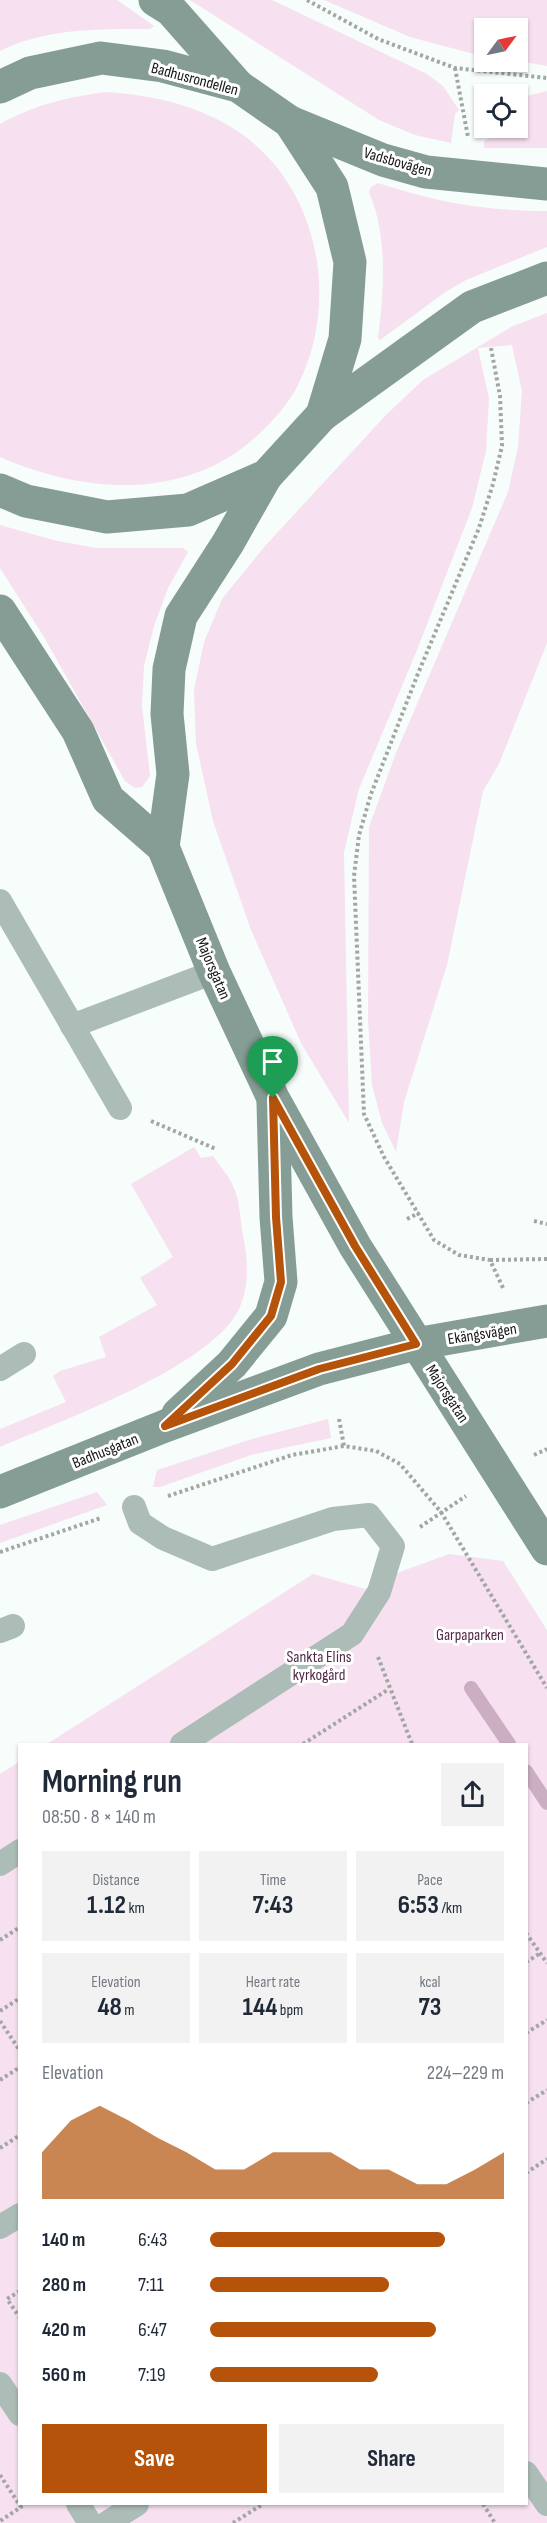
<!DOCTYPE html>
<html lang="en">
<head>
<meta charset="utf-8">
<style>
	body { margin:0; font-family:"Sofia Sans Condensed",sans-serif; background:#f2f2f3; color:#1f2937; height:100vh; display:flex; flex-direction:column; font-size:22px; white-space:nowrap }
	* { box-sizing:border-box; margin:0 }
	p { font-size:20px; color:#747a83 }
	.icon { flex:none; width:33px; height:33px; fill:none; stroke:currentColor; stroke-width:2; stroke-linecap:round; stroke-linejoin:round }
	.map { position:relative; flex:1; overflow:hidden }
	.drawer { position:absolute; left:18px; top:1743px; width:510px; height:762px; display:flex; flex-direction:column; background:#fff; border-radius:0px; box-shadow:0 2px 4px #0004 }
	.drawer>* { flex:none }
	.needle { width:39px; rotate:57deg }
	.buttons { position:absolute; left:474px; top:18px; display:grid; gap:12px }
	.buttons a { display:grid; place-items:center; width:54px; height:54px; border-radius:0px; background:#fff; box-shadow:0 2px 4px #0004; font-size:30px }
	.pin { position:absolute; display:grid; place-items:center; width:51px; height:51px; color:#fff; margin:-62px -26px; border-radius:50% 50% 50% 0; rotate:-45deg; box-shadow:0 0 6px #0007 }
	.pin .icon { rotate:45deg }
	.round { display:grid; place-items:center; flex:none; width:63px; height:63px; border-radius:0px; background:#f2f2f3 }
	.headline { display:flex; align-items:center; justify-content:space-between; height:102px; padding:0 24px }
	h1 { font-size:33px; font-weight:700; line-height:45px }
	.stats { display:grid; grid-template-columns:repeat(3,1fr); gap:9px; height:102px; padding:6px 24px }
	.stats div { display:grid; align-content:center; border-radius:0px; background:#f2f2f3; text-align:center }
	.stats b { font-size:26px; font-weight:700 }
	.stats small { font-size:16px; font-weight:400 }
	.stats p { font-size:16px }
	.chart { height:168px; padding:12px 24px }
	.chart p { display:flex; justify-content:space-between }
	.chart svg { width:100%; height:108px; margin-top:6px; fill:#b45309; opacity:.7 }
	.action { display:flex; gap:12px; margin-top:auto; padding:12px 24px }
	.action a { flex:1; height:69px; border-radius:0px; background:#b45309; color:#fff; font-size:24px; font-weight:700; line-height:69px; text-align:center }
	.action a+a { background:#f2f2f3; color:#1f2937 }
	ul { padding:0 24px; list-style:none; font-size:20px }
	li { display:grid; grid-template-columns:96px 72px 1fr; align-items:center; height:45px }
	li i { height:15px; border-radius:8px; background:#b45309 }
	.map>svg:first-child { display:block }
	.green { fill:#f7e0f0 }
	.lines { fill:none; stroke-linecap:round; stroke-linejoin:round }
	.stream { stroke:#cbaec2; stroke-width:14 }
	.path { stroke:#a2a7a4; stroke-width:4; stroke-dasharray:3 3; stroke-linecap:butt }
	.lane { stroke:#acbcb6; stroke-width:24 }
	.secondary { stroke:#859d94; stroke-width:33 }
	.route-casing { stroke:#fff; stroke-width:12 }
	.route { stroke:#b45309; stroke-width:8 }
	.labels { text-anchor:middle; stroke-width:6; stroke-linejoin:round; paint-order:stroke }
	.street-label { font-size:16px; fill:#141615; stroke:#fff }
	.park-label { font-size:16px; fill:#532b49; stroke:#fff }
</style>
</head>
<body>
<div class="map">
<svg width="547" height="2523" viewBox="0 0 547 2523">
	<rect width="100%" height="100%" fill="#f6fdfa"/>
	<g class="green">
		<path d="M 0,0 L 117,0 L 154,26 L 150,29 C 100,29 46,28 0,51 Z"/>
		<path d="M 190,0 L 272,0 L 427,74 L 443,86 L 459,110 L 455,114 L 451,143 L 415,135 L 379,120 Z"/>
		<path d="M 324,0 L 547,0 L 547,66 L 518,61 L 518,28 L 484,28 L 484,57 L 481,56 L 410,37 Z"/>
		<path d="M 547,91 L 547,148 L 484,148 L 484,141 L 491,137 L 496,128 L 518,128 L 518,98 Z"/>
		<path d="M 106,92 C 153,95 203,106 243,135 C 319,190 340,301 298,385 C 289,403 274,420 259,434 C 187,502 85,494 0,457 L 0,124 C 34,105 68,97 106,92 Z"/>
		<path d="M 378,183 C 435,202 486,211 547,211 L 547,247 L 466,280 L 444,293 L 380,340 L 378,338 C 384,290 388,237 369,192 L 371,187 Z"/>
		<path d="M 547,313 L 547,643 L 499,764 L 483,791 L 447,965 L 404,1102 L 396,1152 L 382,1123 L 372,1085 L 368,1020 L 369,827 L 396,753 L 508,492 L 518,447 L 522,391 L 512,345 L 478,348 L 489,399 L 486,451 L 472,508 L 417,650 L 359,789 L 344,852 L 349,1123 L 301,1043 L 251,930 L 213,821 L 196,744 L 194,690 L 204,642 L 222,599 L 265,546 L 386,415 L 423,380 L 513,326 Z"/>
		<path d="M 0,525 L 57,541 L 97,548 L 183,548 L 188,552 L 168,588 L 154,626 L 144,666 L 142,706 L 150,776 L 142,787 L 135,788 L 125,781 L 44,637 L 0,568 Z"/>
		<path d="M 194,1147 L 201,1158 L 213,1156 C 219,1165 229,1176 233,1186 C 240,1200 240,1220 243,1235 C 248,1260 250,1287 238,1311 C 208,1368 60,1421 0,1447 L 0,1429 L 66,1402 L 53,1376 L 60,1371 L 106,1357 L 99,1337 L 157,1305 L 140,1278 L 173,1257 L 131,1184 Z"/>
		<path d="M 328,1419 L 331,1438 L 251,1455 L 160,1487 L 153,1487 L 157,1470 L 252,1439 Z"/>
		<path d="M 97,1492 L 107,1505 L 0,1543 L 0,1525 Z"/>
		<path d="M 449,1554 L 503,1561 L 547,1630 L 547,2523 L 0,2523 L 0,1774 L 19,1762 L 20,2504 L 526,2504 L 526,1744 L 47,1744 L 313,1574 L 365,1589 L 389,1576 Z"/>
	</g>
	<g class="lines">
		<g class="stream">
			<path d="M 471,1688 L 509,1744"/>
			<path d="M 526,1771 L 547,1803"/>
		</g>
		<g class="path">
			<path d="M 307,0 L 378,39 L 455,68 L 547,78"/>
			<path d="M 455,68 L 468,137"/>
			<path d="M 491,348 L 500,396 L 502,446 L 493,484 L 479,528 L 417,676 L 371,794 L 359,835 L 354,876 L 364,1114 L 384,1157 L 434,1240 L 459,1255 L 490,1260 L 504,1290"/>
			<path d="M 151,1121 L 216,1149"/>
			<path d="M 407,1219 L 419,1213"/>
			<path d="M 534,1221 L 547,1224"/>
			<path d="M 490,1260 L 547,1259"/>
			<path d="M 339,1419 L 344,1446"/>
			<path d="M 534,1455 L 547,1449"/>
			<path d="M 168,1496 L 292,1455 L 344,1446 L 376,1451 L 400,1464 L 441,1512 L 547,1688"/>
			<path d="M 420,1527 L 466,1496"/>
			<path d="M 0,1552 L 101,1518"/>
			<path d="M 378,1657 L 412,1744"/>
			<path d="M 303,1744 L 389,1689"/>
			<path d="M 526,1933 L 547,1963"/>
			<path d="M 0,1940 L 20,1927"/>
			<path d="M 526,1962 L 541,1953"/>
			<path d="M 0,2011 L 20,1998"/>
			<path d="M 0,2021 L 20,2051"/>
			<path d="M 526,2033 L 547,2020"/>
			<path d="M 0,2080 L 20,2067"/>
			<path d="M 526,2103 L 547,2090"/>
			<path d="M 0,2148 L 20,2135"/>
			<path d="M 526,2173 L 547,2159"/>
			<path d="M 20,2291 L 7,2299 L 20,2318"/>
			<path d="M 0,2475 L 21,2507 L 0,2521"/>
			<path d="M 483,2504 L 495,2523"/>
			<path d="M 233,2523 L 263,2504"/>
		</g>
		<g class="lane">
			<path d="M 0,901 L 120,1108"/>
			<path d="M 72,1026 L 214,972"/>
			<path d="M 0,1369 L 24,1354"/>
			<path d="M 134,1507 L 140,1523 L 163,1538 L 212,1559 L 333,1519 L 369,1515 L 393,1546 L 379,1592 L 352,1634 L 182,1744"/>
			<path d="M 0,1631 L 13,1626"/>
			<path d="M 0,1864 L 20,1851"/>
			<path d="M 0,2227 L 20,2215"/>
			<path d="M 0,2384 L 20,2414"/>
			<path d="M 526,2473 L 547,2504"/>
			<path d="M 78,2504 L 90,2523"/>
			<path d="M 107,2523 L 137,2504"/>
		</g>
		<g class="secondary">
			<path d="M 155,0 L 171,10 L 238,86"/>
			<path d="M 0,87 L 30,73 L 101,58 L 163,66 L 238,86 L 290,122 L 332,187 L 350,262 L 345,339 L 322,415 L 266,476 L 188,510 L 107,517 L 26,501 L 0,490"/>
			<path d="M 290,122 L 383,160 L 426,172 L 547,184"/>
			<path d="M 322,415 L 472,307 L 547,278"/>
			<path d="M 0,611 L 78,731 L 108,799 L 163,847 L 214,972 L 273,1098 L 355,1246 L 547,1549"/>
			<path d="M 163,847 L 173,774 L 167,714 L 169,669 L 181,616 L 228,543 L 266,476"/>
			<path d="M 178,1414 L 232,1364 L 271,1316 L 281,1282 L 276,1217 L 273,1103"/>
			<path d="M 0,1492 L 165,1426 L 319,1369 L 416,1344 L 547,1321"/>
		</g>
	</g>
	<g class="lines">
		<g class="route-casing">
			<path id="route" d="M 273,1098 L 355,1246 L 416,1344 L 319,1369 L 165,1426 L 232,1364 L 271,1316 L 281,1282 L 276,1217 Z"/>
		</g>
		<use href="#route" class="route"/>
	</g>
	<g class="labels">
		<g class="street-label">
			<text transform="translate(195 78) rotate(15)" y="6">Badhusrondellen</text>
			<text transform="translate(398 161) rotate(16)" y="6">Vadsbovägen</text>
			<text transform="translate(214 968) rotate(67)" y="6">Majorsgatan</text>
			<text transform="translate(482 1333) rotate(-9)" y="6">Ekängsvägen</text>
			<text transform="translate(448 1393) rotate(57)" y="6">Majorsgatan</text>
			<text transform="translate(105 1450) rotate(-22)" y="6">Badhusgatan</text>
		</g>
		<g class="park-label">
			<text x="470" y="1640">Garpaparken</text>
			<text x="319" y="1662">Sankta Elins<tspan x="319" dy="18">kyrkogård</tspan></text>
		</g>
	</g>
</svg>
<div class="buttons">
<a><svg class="needle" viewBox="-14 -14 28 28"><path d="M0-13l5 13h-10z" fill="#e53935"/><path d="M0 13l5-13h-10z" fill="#747a83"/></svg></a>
<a><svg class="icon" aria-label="locate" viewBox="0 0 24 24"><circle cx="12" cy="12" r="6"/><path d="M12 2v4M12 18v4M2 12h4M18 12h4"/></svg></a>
</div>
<div class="pin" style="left:273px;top:1098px;background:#1e9e55"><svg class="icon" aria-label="arrive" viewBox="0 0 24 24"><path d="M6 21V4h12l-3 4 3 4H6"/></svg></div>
<section class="drawer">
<div class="headline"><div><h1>Morning run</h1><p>08:50 · 8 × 140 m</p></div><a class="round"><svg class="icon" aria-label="share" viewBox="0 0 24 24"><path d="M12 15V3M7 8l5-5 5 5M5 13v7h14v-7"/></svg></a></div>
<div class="stats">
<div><p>Distance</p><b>1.12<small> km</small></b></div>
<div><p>Time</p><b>7:43</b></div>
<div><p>Pace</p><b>6:53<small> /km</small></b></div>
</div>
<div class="stats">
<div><p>Elevation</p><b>48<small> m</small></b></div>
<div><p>Heart rate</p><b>144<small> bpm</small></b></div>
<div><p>kcal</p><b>73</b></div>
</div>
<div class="chart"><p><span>Elevation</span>224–229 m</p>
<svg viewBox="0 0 160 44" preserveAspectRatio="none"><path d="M0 44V25L10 12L20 6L30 12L40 19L50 25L60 32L70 32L80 25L90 25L100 25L110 32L120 32L130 38L140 38L150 32L160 25V44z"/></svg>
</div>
<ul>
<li><b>140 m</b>6:43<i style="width:80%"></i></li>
<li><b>280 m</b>7:11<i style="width:61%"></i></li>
<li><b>420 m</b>6:47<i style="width:77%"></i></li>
<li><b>560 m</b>7:19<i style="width:57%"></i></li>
</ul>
<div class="action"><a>Save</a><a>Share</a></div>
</section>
</div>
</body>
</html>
